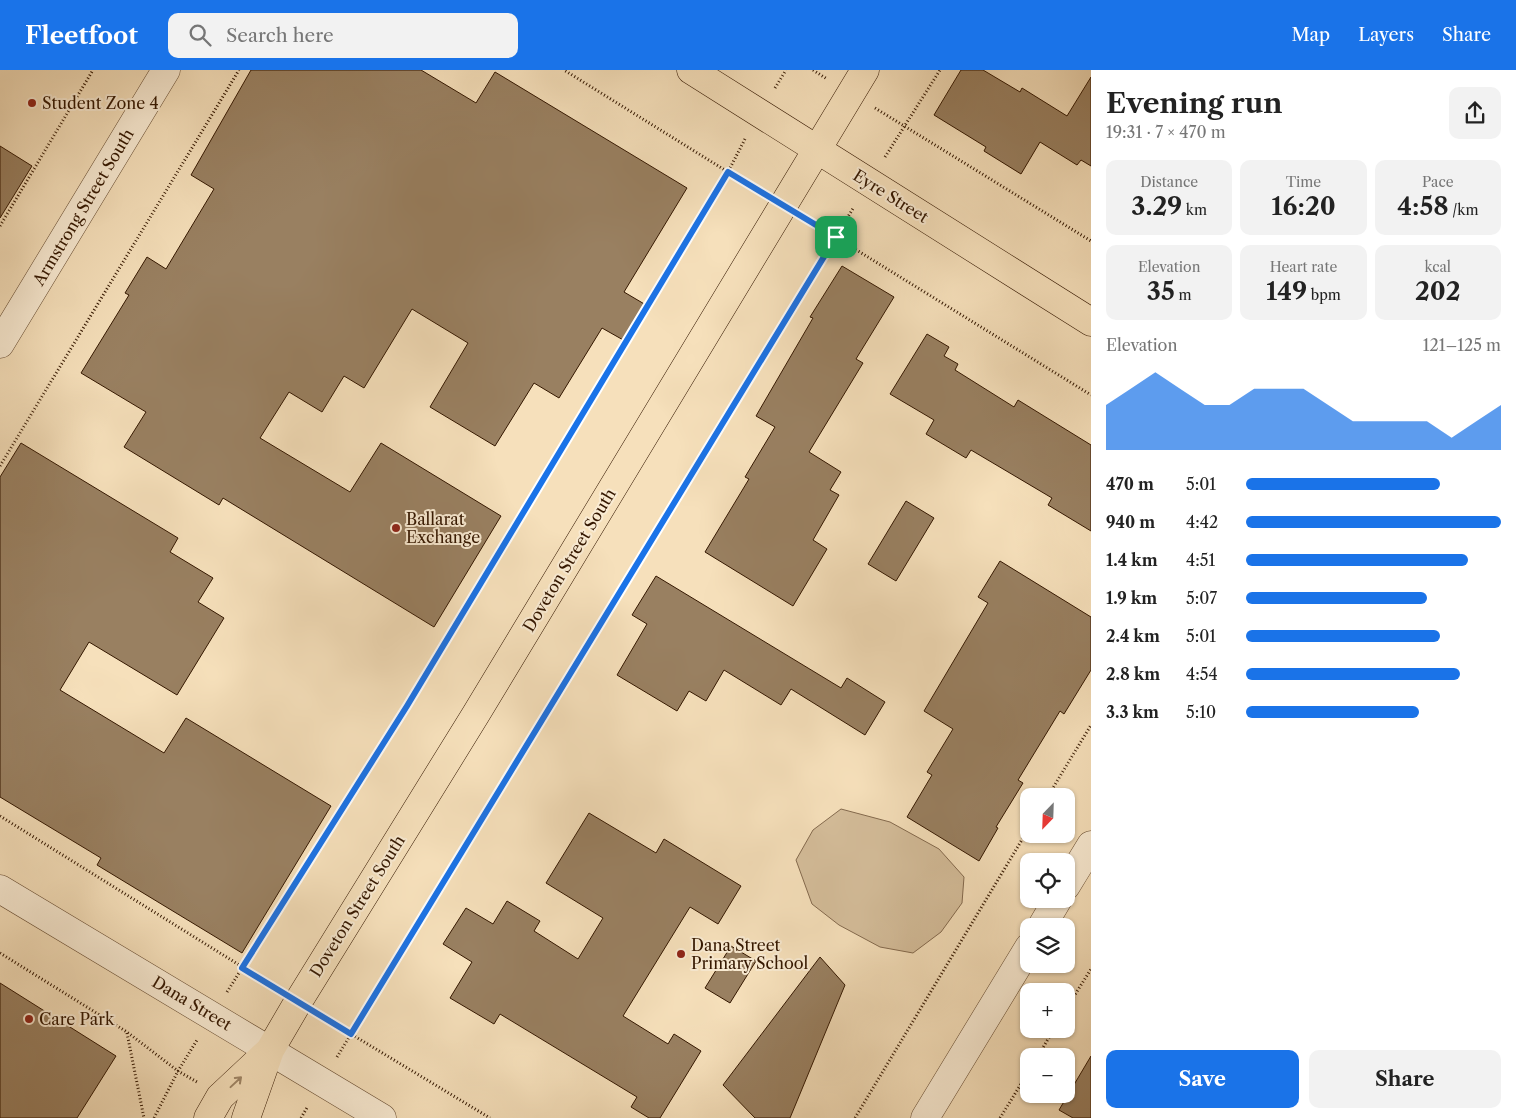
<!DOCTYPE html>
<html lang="en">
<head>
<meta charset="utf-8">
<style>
	body { margin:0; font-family:"Libre Caslon Text",serif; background:#f2f2f2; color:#222; height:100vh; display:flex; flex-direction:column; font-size:19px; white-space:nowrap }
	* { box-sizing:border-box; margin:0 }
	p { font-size:16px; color:#767676 }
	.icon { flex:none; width:28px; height:28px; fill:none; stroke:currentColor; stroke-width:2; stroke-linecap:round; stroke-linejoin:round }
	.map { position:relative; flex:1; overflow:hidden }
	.drawer { display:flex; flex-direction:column; background:#fff; width:425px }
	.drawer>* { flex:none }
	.needle { width:32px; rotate:203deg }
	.buttons { position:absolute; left:1020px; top:718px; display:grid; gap:10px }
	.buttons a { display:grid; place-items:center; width:55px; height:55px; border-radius:10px; background:#fff; box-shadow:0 1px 4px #0004; font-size:25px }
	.pin { position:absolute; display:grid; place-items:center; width:42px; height:42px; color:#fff; margin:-21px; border-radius:10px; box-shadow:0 2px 8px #0006 }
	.round { display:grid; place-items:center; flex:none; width:52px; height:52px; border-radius:10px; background:#f2f2f2 }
	.head { display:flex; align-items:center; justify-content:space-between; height:85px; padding:0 15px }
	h1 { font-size:28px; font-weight:700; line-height:38px }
	.metrics { display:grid; grid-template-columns:repeat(3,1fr); gap:8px; height:85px; padding:5px 15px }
	.metrics div { display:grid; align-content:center; border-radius:10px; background:#f2f2f2; text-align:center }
	.metrics b { font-size:25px; font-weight:700 }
	.metrics small { font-size:14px; font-weight:400 }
	.metrics p { font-size:14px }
	.chart { height:140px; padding:10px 15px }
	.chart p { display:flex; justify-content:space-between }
	.chart svg { width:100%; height:90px; margin-top:5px; fill:#1a73e8; opacity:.7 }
	.button { display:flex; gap:10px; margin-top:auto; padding:10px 15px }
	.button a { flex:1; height:58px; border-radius:10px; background:#1a73e8; color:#fff; font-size:20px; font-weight:700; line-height:58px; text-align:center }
	.button a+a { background:#f2f2f2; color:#222 }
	ul { padding:0 15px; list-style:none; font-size:16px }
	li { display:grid; grid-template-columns:80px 60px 1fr; align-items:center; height:38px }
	li i { height:12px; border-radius:6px; background:#1a73e8 }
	header { display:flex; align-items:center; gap:30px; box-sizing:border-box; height:70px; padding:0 25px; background:#1a73e8; color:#fff }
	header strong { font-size:24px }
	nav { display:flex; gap:28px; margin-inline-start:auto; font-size:18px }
	.search { width:350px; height:45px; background:#f2f2f2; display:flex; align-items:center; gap:12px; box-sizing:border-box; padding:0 18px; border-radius:10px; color:#767676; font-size:19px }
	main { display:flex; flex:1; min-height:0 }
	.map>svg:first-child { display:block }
	.green { fill:#d5be9b; stroke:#846a4e }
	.building { fill:#998061; stroke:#341700 }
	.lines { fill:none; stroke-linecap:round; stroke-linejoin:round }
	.minor-casing { stroke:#64492f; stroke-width:29 }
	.major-casing { stroke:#341700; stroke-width:29 }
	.highway-casing { stroke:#341700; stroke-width:29 }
	.path { stroke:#341700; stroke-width:3; stroke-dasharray:1 2.5; stroke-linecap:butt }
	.minor { stroke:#f9ebd3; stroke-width:28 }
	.major { stroke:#f6e0bb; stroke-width:28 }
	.highway { stroke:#f6e0bb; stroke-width:28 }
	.oneway { stroke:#9f8667 }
	.route-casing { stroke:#fff; stroke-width:10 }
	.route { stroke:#1a73e8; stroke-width:6 }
	.poi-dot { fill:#8f2418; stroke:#f9ebd3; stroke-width:2 }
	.labels { text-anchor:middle; stroke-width:4; stroke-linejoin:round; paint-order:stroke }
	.poi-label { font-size:16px; fill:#341700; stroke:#f9ebd3; text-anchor:start }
	.street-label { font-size:16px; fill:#341700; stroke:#f9ebd3 }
</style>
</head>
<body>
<header>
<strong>Fleetfoot</strong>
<div class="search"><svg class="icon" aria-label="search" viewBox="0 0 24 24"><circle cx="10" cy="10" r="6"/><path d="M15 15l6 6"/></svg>Search here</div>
<nav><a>Map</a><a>Layers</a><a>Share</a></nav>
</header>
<main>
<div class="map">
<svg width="1091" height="1048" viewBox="0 0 1091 1048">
	<rect width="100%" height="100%" fill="#f6e0bb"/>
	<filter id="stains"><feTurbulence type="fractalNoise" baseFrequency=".004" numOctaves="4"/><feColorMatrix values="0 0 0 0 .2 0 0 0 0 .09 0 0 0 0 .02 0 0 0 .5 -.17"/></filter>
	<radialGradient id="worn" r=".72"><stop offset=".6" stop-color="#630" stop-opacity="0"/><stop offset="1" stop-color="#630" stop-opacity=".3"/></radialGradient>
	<path class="green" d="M 841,739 L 890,752 L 939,779 L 964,807 L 962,833 L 941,862 L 913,883 L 880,877 L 839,855 L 812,834 L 796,790 L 813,760 Z"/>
	<g class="building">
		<path d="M 251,0 L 421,0 L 476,33 L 495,2 L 687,118 L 624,222 L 646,235 L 625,271 L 602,258 L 559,328 L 534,313 L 495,376 L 430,337 L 468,273 L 412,239 L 364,318 L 344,306 L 322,342 L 289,322 L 260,368 L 350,422 L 381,373 L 501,446 L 434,557 L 223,428 L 219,435 L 124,377 L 146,342 L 81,303 L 129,225 L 125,223 L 147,187 L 166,199 L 214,119 L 191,105 Z"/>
		<path d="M 961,0 L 983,0 L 1020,22 L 1022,18 L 1067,46 L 1091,7 L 1091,96 L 1081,90 L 1077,95 L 1040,72 L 1021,104 L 984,81 L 986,77 L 934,45 Z"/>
		<path d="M 0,76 L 32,96 L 0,148 Z"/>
		<path d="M 842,196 L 894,227 L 856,289 L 863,293 L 809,382 L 841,402 L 830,420 L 839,425 L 813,470 L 827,479 L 793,536 L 705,482 L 749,409 L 745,407 L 775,357 L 756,346 L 813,248 L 810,247 Z"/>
		<path d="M 927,264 L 949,277 L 944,286 L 958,294 L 955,300 L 1014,337 L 1018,330 L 1091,375 L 1091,461 L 1048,435 L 1052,428 L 971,380 L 966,388 L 926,364 L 934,350 L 890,324 Z"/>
		<path d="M 21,373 L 178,468 L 170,482 L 213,508 L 198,532 L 224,548 L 177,625 L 89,572 L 60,620 L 164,683 L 186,648 L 331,736 L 242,883 L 97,795 L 101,788 L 0,727 L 0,407 Z"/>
		<path d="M 906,431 L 934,448 L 896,511 L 868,494 Z"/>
		<path d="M 1000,491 L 1091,547 L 1091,600 L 1064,644 L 1060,641 L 1018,710 L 1023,713 L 996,757 L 998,758 L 979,791 L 907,747 L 932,705 L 927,702 L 953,659 L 924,641 L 988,533 L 978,527 Z"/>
		<path d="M 656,506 L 841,618 L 847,608 L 885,632 L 865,665 L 791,619 L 781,635 L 724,600 L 706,631 L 689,621 L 677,641 L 617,605 L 647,554 L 632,545 Z"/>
		<path d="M 589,743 L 656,783 L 664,769 L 741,816 L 718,854 L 690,837 L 623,946 L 668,974 L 674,964 L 701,981 L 660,1048 L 649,1048 L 631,1037 L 637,1027 L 500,944 L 494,954 L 450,928 L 472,892 L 443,874 L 466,838 L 493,854 L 507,831 L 540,851 L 534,861 L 578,889 L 603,848 L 546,813 Z"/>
		<path d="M 731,876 L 756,891 L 730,933 L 705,918 Z"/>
		<path d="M 820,887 L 845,915 L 790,1048 L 755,1048 L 723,1015 Z"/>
		<path d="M 0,913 L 116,986 L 77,1048 L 0,1048 Z"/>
		<path d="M 1091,986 L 1091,1048 L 1073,1048 L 1059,1040 Z"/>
	</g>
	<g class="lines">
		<g class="minor-casing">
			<g id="minor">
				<path d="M 0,274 L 166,0"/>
				<path d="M 1066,816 L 1091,775"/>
				<path d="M 0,819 L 382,1048"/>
				<path d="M 1042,856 L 1058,829"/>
				<path d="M 925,1048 L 1029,877"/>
			</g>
		</g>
		<g class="major-casing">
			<path id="major" d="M 691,0 L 1091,252"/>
		</g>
		<g class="highway-casing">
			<g id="highway">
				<path d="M 208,1048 L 220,1027 L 267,983"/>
				<path d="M 246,1048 L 270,980 L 298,932 L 476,644 L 865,0"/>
			</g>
		</g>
		<g class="path">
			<path d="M 813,0 L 827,9"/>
			<path d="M 775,18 L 786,0"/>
			<path d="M 875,38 L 1091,171"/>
			<path d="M 745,69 L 728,102 L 759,121"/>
			<path d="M 885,87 L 940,0"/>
			<path d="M 808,150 L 1091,325"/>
			<path d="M 0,156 L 93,0"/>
			<path d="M 0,396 L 239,0"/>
			<path d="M 1048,726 L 1091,655"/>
			<path d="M 0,746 L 273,916"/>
			<path d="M 0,883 L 127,962 L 178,1001 L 197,1012"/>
			<path d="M 227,922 L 407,636 L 728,102 L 564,0"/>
			<path d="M 1066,939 L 1091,899"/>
			<path d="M 323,947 L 351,964 L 854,137"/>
			<path d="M 127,963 L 144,1048"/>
			<path d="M 1038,986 L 1054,959"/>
			<path d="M 337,987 L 351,964 L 490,1048"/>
			<path d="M 154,1048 L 178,1001 L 197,970"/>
			<path d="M 301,1048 L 308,1036"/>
			<path d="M 855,1048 L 1029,758"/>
			<path d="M 1000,1048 L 1029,1001"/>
		</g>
		<use href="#minor" class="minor"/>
		<use href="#major" class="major"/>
		<use href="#highway" class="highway"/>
	</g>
	<defs><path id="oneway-shaft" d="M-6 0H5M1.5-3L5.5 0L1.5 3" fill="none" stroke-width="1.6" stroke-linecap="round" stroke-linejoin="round" transform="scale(1.25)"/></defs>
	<use class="oneway" href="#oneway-shaft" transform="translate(236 1012) rotate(-43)"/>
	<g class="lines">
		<g class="route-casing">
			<path id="route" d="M 728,102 L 836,167 L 351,964 L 242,898 L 407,636 Z"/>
		</g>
		<use href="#route" class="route"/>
	</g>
	<g class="poi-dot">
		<circle cx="32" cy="33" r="5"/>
		<circle cx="396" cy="458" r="5"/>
		<circle cx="681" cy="884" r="5"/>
		<circle cx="29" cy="949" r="5"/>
	</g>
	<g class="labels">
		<g class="poi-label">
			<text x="42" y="39">Student Zone 4</text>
			<text x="406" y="455">Ballarat<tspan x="406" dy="18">Exchange</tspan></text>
			<text x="691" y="881">Dana Street<tspan x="691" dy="18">Primary School</tspan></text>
			<text x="39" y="955">Care Park</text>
		</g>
		<g class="street-label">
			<text transform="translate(891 126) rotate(32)" y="6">Eyre Street</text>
			<text transform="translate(83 137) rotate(-59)" y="6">Armstrong Street South</text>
			<text transform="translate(569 490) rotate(-59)" y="6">Doveton Street South</text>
			<text transform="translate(357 836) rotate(-58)" y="6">Doveton Street South</text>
			<text transform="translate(192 933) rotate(31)" y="6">Dana Street</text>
		</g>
	</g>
	<rect width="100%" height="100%" filter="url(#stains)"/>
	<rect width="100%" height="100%" fill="url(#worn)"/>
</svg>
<div class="buttons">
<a><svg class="needle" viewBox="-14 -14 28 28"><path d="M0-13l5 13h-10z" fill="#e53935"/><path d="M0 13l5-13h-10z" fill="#767676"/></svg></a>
<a><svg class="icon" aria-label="locate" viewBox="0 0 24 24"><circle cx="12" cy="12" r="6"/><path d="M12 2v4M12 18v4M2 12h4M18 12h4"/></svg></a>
<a><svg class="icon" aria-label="layers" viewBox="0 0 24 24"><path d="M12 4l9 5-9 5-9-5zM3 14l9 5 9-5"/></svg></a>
<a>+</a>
<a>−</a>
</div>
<div class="pin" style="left:836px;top:167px;background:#1e9e55"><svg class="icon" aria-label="arrive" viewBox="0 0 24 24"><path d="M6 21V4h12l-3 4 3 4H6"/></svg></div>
</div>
<section class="drawer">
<div class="head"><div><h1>Evening run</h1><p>19:31 · 7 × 470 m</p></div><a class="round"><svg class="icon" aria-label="share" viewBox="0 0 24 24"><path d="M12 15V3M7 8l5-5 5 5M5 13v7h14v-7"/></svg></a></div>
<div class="metrics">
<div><p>Distance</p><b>3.29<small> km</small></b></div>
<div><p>Time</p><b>16:20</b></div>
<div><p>Pace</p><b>4:58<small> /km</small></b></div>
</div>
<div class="metrics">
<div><p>Elevation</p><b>35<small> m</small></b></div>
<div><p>Heart rate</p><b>149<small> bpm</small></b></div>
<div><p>kcal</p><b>202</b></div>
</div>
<div class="chart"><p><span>Elevation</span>121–125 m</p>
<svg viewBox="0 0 160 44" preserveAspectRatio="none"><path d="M0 44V22L10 14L20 6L30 14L40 22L50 22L60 14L70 14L80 14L90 22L100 30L110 30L120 30L130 30L140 38L150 30L160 22V44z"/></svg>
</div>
<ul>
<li><b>470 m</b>5:01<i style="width:76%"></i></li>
<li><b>940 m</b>4:42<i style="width:100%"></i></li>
<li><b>1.4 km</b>4:51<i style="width:87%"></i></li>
<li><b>1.9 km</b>5:07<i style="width:71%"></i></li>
<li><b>2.4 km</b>5:01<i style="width:76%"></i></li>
<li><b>2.8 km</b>4:54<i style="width:84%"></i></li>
<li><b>3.3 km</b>5:10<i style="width:68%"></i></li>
</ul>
<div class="button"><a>Save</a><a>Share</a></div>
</section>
</main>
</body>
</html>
